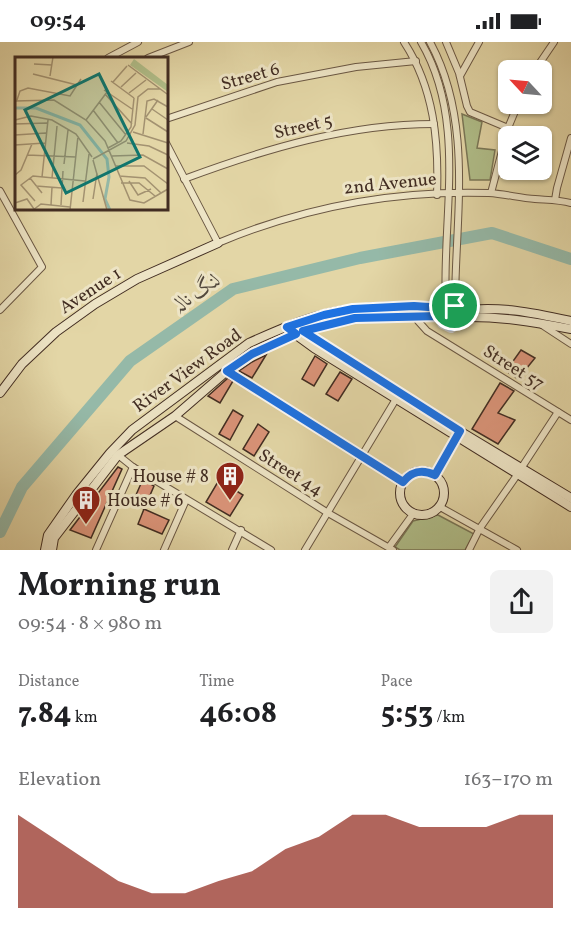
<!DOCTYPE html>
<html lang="en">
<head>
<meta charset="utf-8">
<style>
	body { margin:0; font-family:Vollkorn,Amiri,serif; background:#f2f2f2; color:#202124; height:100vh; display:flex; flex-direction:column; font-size:22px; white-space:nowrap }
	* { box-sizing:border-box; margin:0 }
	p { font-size:20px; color:#757577 }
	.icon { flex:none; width:33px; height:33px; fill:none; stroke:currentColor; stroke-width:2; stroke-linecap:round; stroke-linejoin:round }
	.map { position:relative; height:508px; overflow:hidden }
	.panel { display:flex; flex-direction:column; background:#fff; flex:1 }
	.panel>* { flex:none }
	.needle { width:39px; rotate:296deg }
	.controls { position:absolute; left:498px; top:18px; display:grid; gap:12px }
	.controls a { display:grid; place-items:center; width:54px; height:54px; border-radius:9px; background:#fff; box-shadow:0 2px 4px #0004; font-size:30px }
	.pin { position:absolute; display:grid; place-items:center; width:51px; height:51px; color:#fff; margin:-26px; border:3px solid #fff; border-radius:50%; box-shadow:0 2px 6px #0007 }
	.round { display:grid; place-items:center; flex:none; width:63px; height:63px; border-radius:9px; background:#f2f2f2 }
	.summary { display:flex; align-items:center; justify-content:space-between; height:102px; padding:0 18px }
	h1 { font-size:33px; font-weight:700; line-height:45px }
	.figures { display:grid; grid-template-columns:repeat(3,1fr); gap:9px; height:102px; padding:6px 18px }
	.figures div { display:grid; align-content:center }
	.figures b { font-size:30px; font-weight:700 }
	.figures small { font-size:16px; font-weight:400 }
	.figures p { font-size:16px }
	.chart { height:168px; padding:12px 18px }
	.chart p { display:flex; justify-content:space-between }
	.chart svg { width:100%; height:108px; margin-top:6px; fill:#8f2418; opacity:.7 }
	.status { display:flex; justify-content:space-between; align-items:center; height:42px; padding:0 30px; background:#fff; direction:ltr }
	.status svg { height:16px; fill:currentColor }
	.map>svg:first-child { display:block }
	.green { fill:#b0be89; stroke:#797656; stroke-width:1.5 }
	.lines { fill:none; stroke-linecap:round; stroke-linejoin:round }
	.river { stroke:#95b9a8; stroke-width:12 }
	.building { fill:#db9479; stroke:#422d22; stroke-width:1.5 }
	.street-casing { stroke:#6a5743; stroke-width:8 }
	.secondary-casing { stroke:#422d22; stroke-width:10 }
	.street { stroke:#ede4c5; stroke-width:6 }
	.secondary { stroke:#ede4c5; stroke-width:8 }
	.route-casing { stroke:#fff; stroke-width:12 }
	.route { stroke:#1a73e8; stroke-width:8 }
	.labels { text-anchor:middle; stroke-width:6; stroke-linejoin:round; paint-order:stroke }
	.street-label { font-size:18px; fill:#422d22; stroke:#ede4c5 }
	.poi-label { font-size:18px; fill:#422d22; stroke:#ede4c5; text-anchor:end }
	.water-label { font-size:20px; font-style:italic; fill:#53493d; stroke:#ede4c5 }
	.inset-river { fill:none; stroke:#95b9a8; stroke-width:3 }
	.inset-road { fill:none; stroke:#a39271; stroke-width:1.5 }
	.view { fill:#0f766e; fill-opacity:0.15; stroke:#0f766e; stroke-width:3 }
	.inset-edge { fill:none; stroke:#422d22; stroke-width:3 }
</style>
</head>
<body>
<div class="status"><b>09:54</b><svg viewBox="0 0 49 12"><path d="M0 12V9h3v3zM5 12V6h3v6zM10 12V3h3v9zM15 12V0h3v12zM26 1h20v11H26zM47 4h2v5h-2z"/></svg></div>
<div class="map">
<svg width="571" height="508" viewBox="0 0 571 508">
	<rect width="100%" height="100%" fill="#e3d6a6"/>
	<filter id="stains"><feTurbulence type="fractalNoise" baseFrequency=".00333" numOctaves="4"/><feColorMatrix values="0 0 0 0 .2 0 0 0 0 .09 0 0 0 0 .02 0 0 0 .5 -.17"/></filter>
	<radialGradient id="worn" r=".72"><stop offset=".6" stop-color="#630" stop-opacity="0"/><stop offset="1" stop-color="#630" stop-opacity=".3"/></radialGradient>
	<g class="green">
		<path d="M 462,72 L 482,80 L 477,106 L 495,108 L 490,138 L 470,138 Z"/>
		<path d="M 438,473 L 474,492 L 465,508 L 400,508 L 395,505 L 413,479 Z"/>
	</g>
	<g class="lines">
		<path class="river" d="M 0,490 L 22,445 L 130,319 L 233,247 L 360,216 L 492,191 L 571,217"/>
	</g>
	<g class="building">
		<path d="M 521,308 L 535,316 L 518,337 L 506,329 Z"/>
		<path d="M 266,313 L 252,336 L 239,329 L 252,320 Z"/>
		<path d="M 315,314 L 327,322 L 314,344 L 302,337 Z"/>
		<path d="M 340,330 L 352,337 L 338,359 L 326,352 Z"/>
		<path d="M 228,336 L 233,339 L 220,361 L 208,354 Z"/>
		<path d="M 500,341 L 514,349 L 498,371 L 515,378 L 498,402 L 472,387 Z"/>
		<path d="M 233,368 L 243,374 L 230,398 L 219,392 Z"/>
		<path d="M 258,382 L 269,390 L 254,414 L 243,407 Z"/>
		<path d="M 118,425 L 122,427 L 91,496 L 70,488 Z"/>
		<path d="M 143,437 L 154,444 L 144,467 L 132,462 Z"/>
		<path d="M 219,438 L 243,453 L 230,474 L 206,460 Z"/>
		<path d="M 144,467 L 169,478 L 162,492 L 138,482 Z"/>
	</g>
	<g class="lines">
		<g class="street-casing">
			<g id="street">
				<path d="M 404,0 C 434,46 439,99 437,153"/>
				<path d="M 421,0 C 468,80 441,178 446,265"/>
				<path d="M 430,0 C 474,81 455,176 455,264"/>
				<path d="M 446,0 L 459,31 L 467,64 L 470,70 L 508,86"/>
				<path d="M 108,16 L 138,0"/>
				<path d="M 148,16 L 189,0"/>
				<path d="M 535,28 L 554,0"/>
				<path d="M 460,34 L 479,0"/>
				<path d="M 166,77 L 277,40 L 356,25 L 416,19"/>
				<path d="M 166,101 L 218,201 C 306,164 394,148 489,151 C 505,152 520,156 535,157 C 547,158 559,158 571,161"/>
				<path d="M 184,137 C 265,107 347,82 434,82"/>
				<path d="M 0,149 L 42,225 L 0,268"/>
				<path d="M 491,151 L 508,86 L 518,62"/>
				<path d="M 555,158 L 557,146 L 571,96"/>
				<path d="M 417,273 L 418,279 L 427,289 L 571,378"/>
				<path d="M 542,283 L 571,302"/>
				<path d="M 227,329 L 403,440"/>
				<path d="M 175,374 L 328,471 L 393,508"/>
				<path d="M 118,413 L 133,425 L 271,508"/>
				<path d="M 522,425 L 558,370"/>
				<path d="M 440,465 L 517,508"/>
				<path d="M 389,505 L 413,472"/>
				<path d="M 96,508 L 133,425"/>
				<path d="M 164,508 L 186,458"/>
				<path d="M 232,508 L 241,488"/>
				<path d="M 305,508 L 396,357"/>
				<path d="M 469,508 L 480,486 L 517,433"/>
			</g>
		</g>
		<g class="secondary-casing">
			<g id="secondary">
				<circle cx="451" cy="274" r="10"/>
				<path d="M 460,269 C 498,263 534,271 571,279"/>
				<path d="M 461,275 C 499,274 534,280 571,287"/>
				<path d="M 302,289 L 409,358"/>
				<path d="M 292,290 L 314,306 L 571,465"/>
				<path d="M 0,351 L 22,322 L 56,290 L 95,262 L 137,237 L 218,201"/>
				<path d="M 448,382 L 571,456"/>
				<circle cx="422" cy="451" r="22"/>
				<path d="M 435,433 L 459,392"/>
				<path d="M 45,508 L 48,493 L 76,453 L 110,411 L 132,388 L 249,301 C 282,286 318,270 355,267 C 384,264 414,264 443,266"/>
				<path d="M 52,508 L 54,496 L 118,413 L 175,374 L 227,329 L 252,312 L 303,289 L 355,276 L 440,274"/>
			</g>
		</g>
		<use href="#street" class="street"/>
		<use href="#secondary" class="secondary"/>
	</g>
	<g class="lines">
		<g class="route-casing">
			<path id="route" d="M 451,263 L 459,266 L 462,274 L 458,281 L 451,285 L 443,281 L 440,274 L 355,276 L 303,289 L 460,389 L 435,433 C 422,427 412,429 403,440 L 227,329 L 252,312 L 296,292 L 287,285 L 324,273 L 353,267 L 414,264 L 443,266 Z"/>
		</g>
		<use href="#route" class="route"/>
	</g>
	<defs>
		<g id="building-pin" transform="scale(1.5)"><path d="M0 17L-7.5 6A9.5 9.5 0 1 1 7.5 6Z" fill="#8f2418" stroke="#ede4c5"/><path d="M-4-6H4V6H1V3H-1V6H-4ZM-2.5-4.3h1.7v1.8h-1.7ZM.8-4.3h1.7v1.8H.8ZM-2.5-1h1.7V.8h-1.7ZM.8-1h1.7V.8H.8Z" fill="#fff"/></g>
	</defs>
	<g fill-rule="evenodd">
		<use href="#building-pin" x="230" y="434"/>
		<use href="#building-pin" x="86" y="458"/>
	</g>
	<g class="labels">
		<g class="street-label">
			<text transform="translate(250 34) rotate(-16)" y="6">Street 6</text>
			<text transform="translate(303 84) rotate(-13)" y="6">Street 5</text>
			<text transform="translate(390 141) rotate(-6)" y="6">2nd Avenue</text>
			<text transform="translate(90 248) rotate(-33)" y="6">Avenue 1</text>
			<text transform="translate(514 325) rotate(32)" y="6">Street 57</text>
			<text transform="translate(187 328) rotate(-36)" y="6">River View Road</text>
			<text transform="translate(291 430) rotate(32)" y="6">Street 44</text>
		</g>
		<g class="poi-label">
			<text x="209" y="440">House # 8</text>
			<text x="107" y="464" text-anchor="start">House # 6</text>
		</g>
		<g class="water-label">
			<text transform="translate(196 250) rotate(-34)" y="7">لنگ نالہ</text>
		</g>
	</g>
	<g transform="translate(15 15)">
		<rect width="153" height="153" fill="#e3d6a6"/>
		<path d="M 119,2 L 153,28 L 153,35 L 115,8 Z" fill="#b0be89"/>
		<path class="inset-river" d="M 0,51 L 21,51 L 65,68 L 92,102 L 94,120 L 90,142 L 95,153"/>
		<path class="inset-road" d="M 19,7 L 37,8M 113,8 L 152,37M 18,17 L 62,28M 35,19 L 38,0M 96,24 L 119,41M 98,25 L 112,9M 106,30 L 121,16M 89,33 L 117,52M 114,36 L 131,23M 90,37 L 117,67M 2,43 L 5,34 L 13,31 L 55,39 L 66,22M 0,44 L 39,43 L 71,63 L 90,84 L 115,143 L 129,146 L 153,132M 84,45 L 111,78M 137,52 L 153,63M 78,53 L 103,86M 131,60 L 143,43M 131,61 L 153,75M 0,63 L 16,59 L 37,63 L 61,77 L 77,100M 71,63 L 92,35M 0,67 L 32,66M 118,75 L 153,86M 128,77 L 132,44 L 139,42 L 153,50M 0,78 L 31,76M 112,86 L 134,89 L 153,98M 0,88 L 30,86M 93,91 L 106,84 L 116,70 L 119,41M 12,98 L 61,100M 97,99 L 128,98 L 153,112M 78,102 L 111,84 L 120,68 L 123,40 L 133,32 L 145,32M 78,103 L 92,153M 49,107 L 53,73M 101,109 L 129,109 L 153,127M 0,118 L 6,113 L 17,87M 104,119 L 130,121 L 146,136M 27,120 L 33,63M 15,121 L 27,136M 37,121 L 42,69M 114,124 L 123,138 L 136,132M 106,126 L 124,126 L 140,139M 21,129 L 47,131M 78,142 L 82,116M 20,144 L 6,128 L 18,119 L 70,124M 68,145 L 74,97M 0,146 L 12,142 L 19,152M 36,148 L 37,130M 46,148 L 48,114M 18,153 L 26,147 L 55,150M 55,153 L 63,79"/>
		<path class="view" d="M 84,17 L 125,100 L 51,136 L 10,53 Z"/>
		<rect width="153" height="153" class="inset-edge"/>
	</g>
	<rect width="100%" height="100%" filter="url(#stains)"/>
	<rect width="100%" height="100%" fill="url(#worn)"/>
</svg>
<div class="controls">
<a><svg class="needle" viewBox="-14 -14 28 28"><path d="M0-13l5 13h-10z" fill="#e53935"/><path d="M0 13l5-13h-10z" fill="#757577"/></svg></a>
<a><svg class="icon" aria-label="layers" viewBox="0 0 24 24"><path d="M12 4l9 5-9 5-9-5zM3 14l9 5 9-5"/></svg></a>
</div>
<div class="pin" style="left:455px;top:264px;background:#1e9e55"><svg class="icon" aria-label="arrive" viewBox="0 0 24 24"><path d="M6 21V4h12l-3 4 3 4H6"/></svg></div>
</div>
<section class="panel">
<div class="summary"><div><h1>Morning run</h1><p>09:54 · 8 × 980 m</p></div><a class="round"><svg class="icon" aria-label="share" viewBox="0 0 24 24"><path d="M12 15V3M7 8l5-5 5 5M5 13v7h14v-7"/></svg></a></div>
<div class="figures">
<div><p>Distance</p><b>7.84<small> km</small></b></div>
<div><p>Time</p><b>46:08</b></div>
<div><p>Pace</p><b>5:53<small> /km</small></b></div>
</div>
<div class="chart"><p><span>Elevation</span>163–170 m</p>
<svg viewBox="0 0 160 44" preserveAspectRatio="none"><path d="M0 44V6L10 15L20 24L30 33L40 38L50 38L60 33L70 29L80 20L90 15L100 6L110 6L120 11L130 11L140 11L150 6L160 6V44z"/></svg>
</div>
</section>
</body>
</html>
